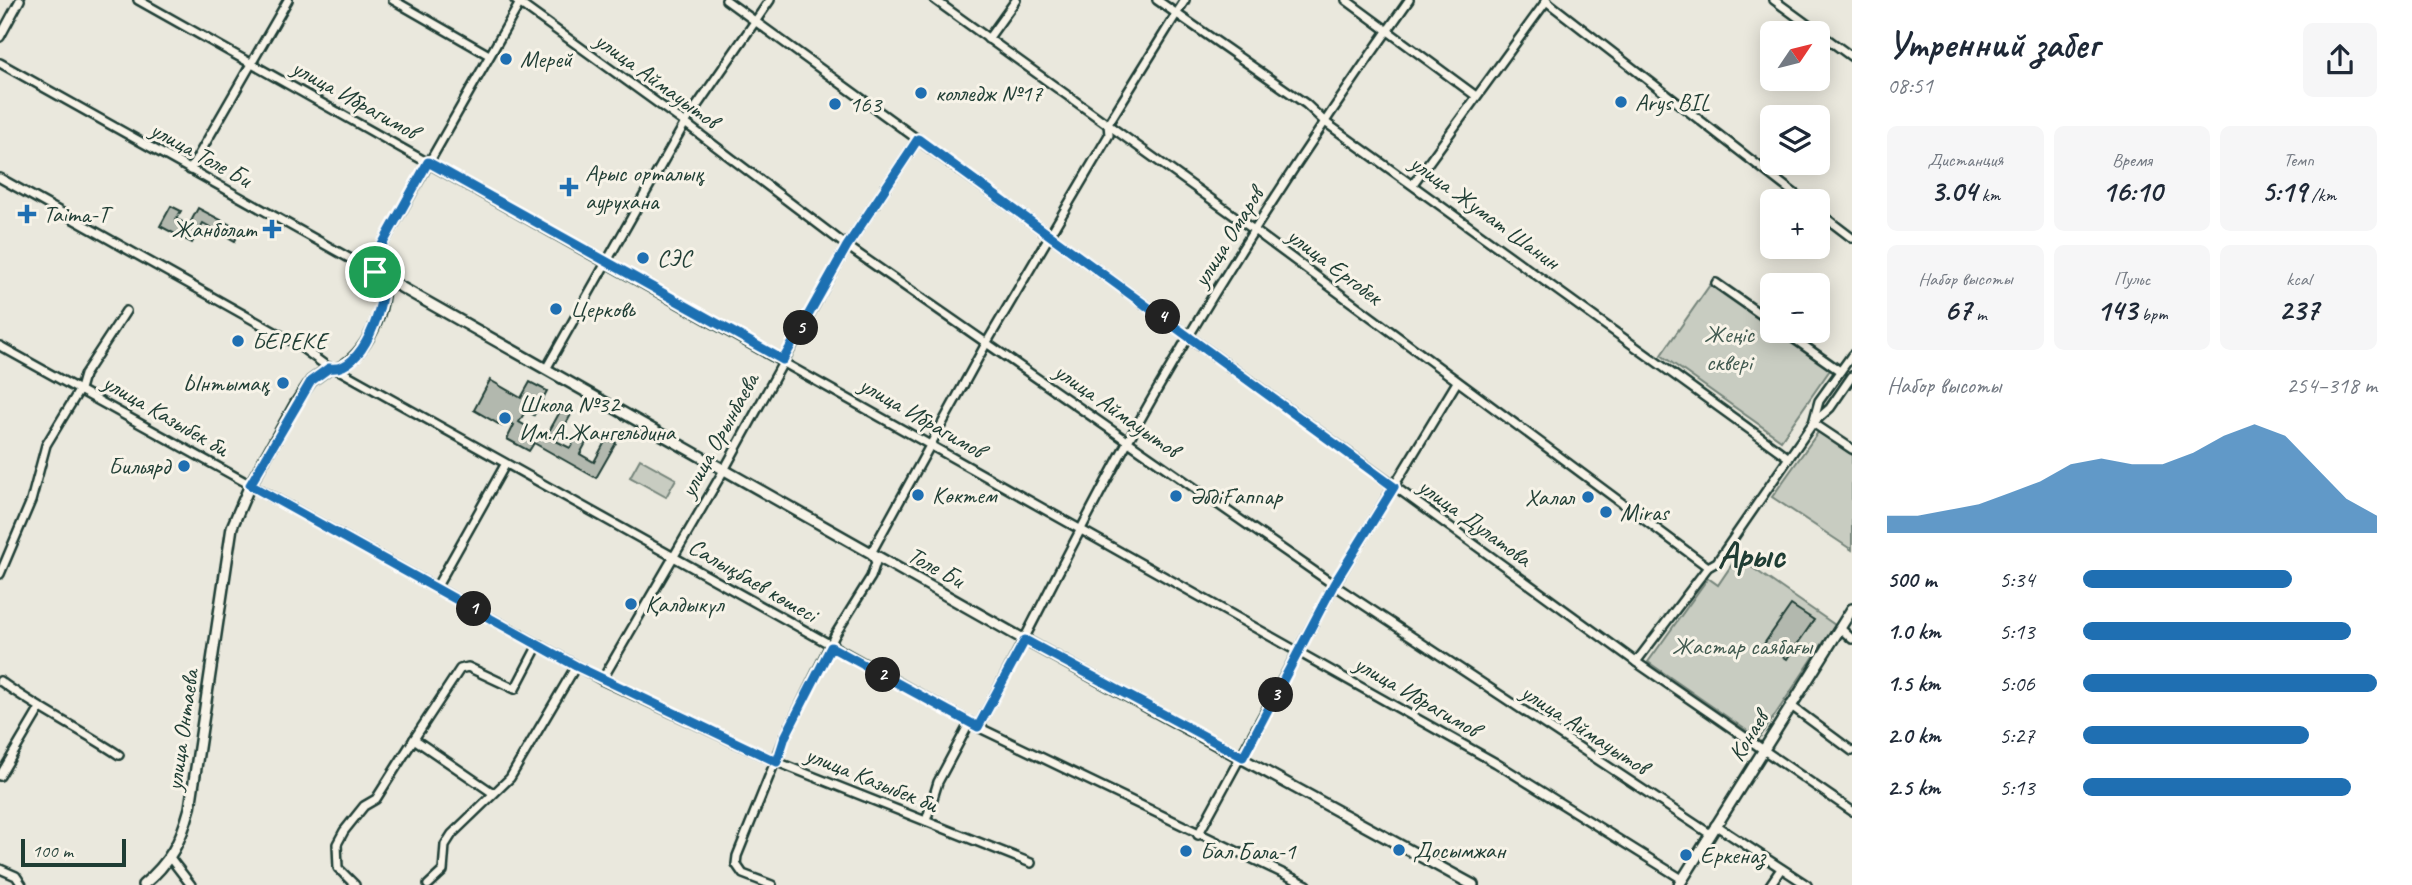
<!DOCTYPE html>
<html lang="ru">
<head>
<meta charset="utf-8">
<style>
	body { margin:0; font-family:Caveat,sans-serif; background:#f6f6f7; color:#1f2937; height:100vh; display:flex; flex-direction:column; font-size:26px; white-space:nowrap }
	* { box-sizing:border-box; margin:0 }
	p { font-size:23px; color:#747a83 }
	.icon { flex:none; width:38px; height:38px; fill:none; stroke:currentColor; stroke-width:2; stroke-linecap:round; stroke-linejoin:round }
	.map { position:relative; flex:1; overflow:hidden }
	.details { display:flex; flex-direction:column; background:#fff; width:560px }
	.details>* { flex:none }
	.needle { width:46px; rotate:55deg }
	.controls { position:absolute; left:1760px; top:21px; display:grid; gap:14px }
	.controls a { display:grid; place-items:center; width:70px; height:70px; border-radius:10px; background:#fff; box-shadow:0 4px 18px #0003; font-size:35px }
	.scale { position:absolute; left:21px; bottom:18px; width:105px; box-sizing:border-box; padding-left:7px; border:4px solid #1f3d34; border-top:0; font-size:19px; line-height:24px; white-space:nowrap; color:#1f3d34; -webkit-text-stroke:5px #f7f3e8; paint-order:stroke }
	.pin { position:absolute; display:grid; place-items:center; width:60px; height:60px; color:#fff; margin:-30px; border:4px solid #fff; border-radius:50%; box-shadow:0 2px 7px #0007 }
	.km { position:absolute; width:35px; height:35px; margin:-18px; border-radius:50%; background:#222; color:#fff; font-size:19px; line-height:35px; text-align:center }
	.round { display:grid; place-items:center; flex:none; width:74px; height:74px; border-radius:10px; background:#f6f6f7 }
	.headline { display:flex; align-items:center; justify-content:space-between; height:119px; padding:0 35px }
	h1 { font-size:38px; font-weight:600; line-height:52px }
	.stats { display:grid; grid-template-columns:repeat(3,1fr); gap:10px; height:119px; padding:7px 35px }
	.stats div { display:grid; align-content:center; border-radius:10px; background:#f6f6f7; text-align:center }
	.stats b { font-size:30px; font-weight:600 }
	.stats small { font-size:19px; font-weight:400 }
	.stats p { font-size:19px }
	.chart { height:196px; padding:14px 35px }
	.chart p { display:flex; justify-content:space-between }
	.chart svg { width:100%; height:126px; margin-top:7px; fill:#1f6fb2; opacity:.7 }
	ul { padding:0 35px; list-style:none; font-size:23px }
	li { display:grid; grid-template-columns:112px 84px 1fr; align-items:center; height:52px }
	li i { height:18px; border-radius:9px; background:#1f6fb2 }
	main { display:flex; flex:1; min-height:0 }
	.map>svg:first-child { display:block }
	.green { fill:#c8ccc1; stroke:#74847a; stroke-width:2 }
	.building { fill:#b2b8ae; stroke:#1f3d34; stroke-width:2 }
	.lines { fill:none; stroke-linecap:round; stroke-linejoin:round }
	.minor-casing { stroke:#1f3d34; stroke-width:12 }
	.major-casing { stroke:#1f3d34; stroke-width:14 }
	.minor { stroke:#f7f3e8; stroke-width:7 }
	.major { stroke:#f7f3e8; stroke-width:9 }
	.route-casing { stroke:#fff; stroke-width:14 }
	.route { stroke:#1f6fb2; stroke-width:9 }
	.poi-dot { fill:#1f6fb2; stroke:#f7f3e8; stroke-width:2.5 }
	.labels { text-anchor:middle; stroke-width:6; stroke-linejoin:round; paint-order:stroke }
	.poi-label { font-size:24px; fill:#1f3d34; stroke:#f7f3e8; text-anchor:start }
	.street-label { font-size:24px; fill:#1f3d34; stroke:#f7f3e8 }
	.park-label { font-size:24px; fill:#415a50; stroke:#f7f3e8 }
	.town-label { font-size:38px; font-weight:bold; fill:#1f3d34; stroke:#f7f3e8 }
</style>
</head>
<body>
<main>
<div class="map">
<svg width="1852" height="885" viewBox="0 0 1852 885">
	<rect width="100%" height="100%" fill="#eae8dd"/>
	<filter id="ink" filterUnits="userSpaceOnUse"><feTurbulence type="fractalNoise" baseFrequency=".0143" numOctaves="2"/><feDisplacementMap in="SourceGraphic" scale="14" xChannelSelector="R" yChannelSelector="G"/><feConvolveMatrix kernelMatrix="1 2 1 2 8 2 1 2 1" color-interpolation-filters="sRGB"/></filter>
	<g filter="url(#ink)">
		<g class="green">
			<path d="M 1712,282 L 1773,325 L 1773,331 L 1781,331 L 1832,367 L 1781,440 L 1661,355 Z"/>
			<path d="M 1819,431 L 1852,455 L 1852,550 L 1772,497 Z"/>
			<path d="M 640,459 L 676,479 L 666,497 L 630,477 Z"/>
			<path d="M 1737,557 L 1835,625 L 1759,739 L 1648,662 L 1708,578 L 1718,585 Z"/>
		</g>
		<g class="building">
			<path d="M 171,206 L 181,211 L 176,219 L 189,225 L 198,208 L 240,230 L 235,241 L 203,223 L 192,243 L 160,226 Z"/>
			<path d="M 490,380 L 521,398 L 530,382 L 547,391 L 534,415 L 526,410 L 519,422 L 546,437 L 562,408 L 572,413 L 556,441 L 570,448 L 577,436 L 587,441 L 580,454 L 594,462 L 607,438 L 616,443 L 596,478 L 534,443 L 529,451 L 507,439 L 514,425 L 505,420 L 502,426 L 474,410 Z"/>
			<path d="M 1791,605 L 1814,620 L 1787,659 L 1764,644 Z"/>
		</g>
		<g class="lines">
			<g class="minor-casing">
				<g id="minor">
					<path d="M 138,0 L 1496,763 L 1682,879"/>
					<path d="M 393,0 L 489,55"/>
					<path d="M 515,0 L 685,123 L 847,246 L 1334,585 L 1710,834"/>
					<path d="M 726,0 L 1636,662 L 1852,811"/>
					<path d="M 935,0 L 1254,230 L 1708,567"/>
					<path d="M 1157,0 L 1306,104 L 1325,122 L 1789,458"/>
					<path d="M 1346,0 L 1476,96"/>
					<path d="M 1545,0 L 1804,201"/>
					<path d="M 1774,0 L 1852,57"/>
					<path d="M 0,37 L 20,0"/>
					<path d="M 988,39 L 1016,0"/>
					<path d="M 0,63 L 383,277"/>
					<path d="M 190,170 L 288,0"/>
					<path d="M 0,178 L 298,345 L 329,368 L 337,369 L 978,727 L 1307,885"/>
					<path d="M 1413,184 L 1547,0"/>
					<path d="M 1818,212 L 1852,238"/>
					<path d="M 375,273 L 378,252 L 389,233 L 521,1"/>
					<path d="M 1716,283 L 1773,323"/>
					<path d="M 1783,331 L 1840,371"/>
					<path d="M 0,346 L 602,680 L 777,762 L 1031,863"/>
					<path d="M 546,369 L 685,123 L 770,0"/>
					<path d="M 1813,423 L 1819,401 L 1852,355"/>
					<path d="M 1813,423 L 1852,449"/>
					<path d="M 0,574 L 31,501 L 46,445 L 80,389 L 84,375 L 126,311"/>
					<path d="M 436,588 L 505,465"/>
					<path d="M 1840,628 L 1852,639"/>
					<path d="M 1636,662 L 1708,567 L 1717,562 L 1813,423 L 1830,408 L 1852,376"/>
					<path d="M 602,680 L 724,470 L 847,246 L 918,139"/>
					<path d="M 0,681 C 38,709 80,729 119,755"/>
					<path d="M 1790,705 L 1852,751"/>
					<path d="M 978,727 C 1029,632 1076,535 1128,441 C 1213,289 1308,142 1409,0"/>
					<path d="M 0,776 L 39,710"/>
					<path d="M 493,793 L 414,739 L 460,669 L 468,667 L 515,689 L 538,645"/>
					<path d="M 926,821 L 938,782 L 970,722"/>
					<path d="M 1715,825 L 1807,885"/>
					<path d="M 1198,835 L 1334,585 L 1457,382"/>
					<path d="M 171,859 L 191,885"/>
					<path d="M 0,869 L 16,876 L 22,885"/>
					<path d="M 355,885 L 338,868 L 337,844 L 344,831 L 364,806 L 376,799 L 414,739"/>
					<path d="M 428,885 L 443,871 L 445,845 L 452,834 L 510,778 L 576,666"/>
					<path d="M 772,885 L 743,874 L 736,864 L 737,856 L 785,737 L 835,635 L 871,577 L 876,562 L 871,553 L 987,342 L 1109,135 L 1108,124 L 1185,0"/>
					<path d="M 1770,885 L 1781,869"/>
				</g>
			</g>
			<g class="major-casing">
				<g id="major">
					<path d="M 383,277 L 1025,640 L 1473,885"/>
					<path d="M 337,369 C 367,354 387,310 383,277"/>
					<path d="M 143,885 C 170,863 181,841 190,808 L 232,527 L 250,485 L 296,403 L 311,381 L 329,368"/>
					<path d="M 1679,885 L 1852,609"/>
				</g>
			</g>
			<use href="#minor" class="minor"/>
			<use href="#major" class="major"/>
		</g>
	</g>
	<g class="lines" filter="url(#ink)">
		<g class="route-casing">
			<path id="route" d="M 918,139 L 1394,487 L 1334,584 L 1243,757 L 1025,640 L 978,727 L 831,647 L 785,737 L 777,762 L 576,666 L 250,485 L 311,381 L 329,368 C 363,374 386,303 383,277 L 375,272 L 378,252 L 428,162 L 783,360 L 847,246 Z"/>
		</g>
		<use href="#route" class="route"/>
	</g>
	<g class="poi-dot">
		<circle cx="506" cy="59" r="7"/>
		<circle cx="921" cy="93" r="7"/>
		<circle cx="1621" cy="102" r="7"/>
		<circle cx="835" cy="104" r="7"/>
		<path d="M565.5 176.5h7v7h7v7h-7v7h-7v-7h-7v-7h7z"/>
		<path d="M23.5 203.5h7v7h7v7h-7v7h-7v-7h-7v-7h7z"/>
		<path d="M268.5 218.5h7v7h7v7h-7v7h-7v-7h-7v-7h7z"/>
		<circle cx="643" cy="258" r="7"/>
		<circle cx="556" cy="309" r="7"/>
		<circle cx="238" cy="341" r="7"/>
		<circle cx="283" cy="383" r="7"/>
		<circle cx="505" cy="418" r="7"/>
		<circle cx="184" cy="466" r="7"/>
		<circle cx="918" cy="495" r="7"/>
		<circle cx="1176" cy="496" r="7"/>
		<circle cx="1588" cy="497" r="7"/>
		<circle cx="1606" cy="512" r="7"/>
		<circle cx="631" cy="604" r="7"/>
		<circle cx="1399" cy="850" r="7"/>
		<circle cx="1186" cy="851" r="7"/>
		<circle cx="1686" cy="855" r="7"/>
	</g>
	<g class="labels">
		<g class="poi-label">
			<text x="520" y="67">Мерей</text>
			<text x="935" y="101">колледж №17</text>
			<text x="1635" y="110">Arys BIL</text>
			<text x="849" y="112">163</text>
			<text x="585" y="181">Арыс орталық<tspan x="585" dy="28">аурухана</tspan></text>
			<text x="43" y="222">Taima-T</text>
			<text x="256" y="237" text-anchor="end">Жанболат</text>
			<text x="657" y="266">СЭС</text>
			<text x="570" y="317">Церковь</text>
			<text x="252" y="349">БЕРЕКЕ</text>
			<text x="269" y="391" text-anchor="end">Ынтымақ</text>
			<text x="519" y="412">Школа №32<tspan x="519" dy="28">Им.А.Жангельдина</tspan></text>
			<text x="170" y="474" text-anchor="end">Бильярд</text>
			<text x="932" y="503">Көктем</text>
			<text x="1190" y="504">ӘбдіҒаппар</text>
			<text x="1574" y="505" text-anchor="end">Халал</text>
			<text x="1620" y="520">Miras</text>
			<text x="645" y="612">Қалдыкүл</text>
			<text x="1413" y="858">Досымжан</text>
			<text x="1200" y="859">Бал Бала-1</text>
			<text x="1700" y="863">Еркеназ</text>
		</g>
		<g class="street-label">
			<text transform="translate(657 80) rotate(36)" y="8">улица Аймауытов</text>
			<text transform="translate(355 99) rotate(29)" y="8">улица Ибрагимов</text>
			<text transform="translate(201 154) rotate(29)" y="8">улица Толе Би</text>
			<text transform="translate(1485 212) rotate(36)" y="8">улица Жумат Шанин</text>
			<text transform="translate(1228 237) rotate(-58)" y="8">улица Омаров</text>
			<text transform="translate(1335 266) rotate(37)" y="8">улица Ергобек</text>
			<text transform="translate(1117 410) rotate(35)" y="8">улица Аймауытов</text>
			<text transform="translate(166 415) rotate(30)" y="8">улица Казыбек би</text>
			<text transform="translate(922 417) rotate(30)" y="8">улица Ибрагимов</text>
			<text transform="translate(719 435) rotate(-61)" y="8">улица Орынбаева</text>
			<text transform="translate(1475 522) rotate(36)" y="8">улица Дулатова</text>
			<text transform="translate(936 567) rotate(29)" y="8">Толе Би</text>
			<text transform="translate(753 580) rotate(30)" y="8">Салықбаев көшесі</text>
			<text transform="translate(1417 696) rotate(30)" y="8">улица Ибрагимов</text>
			<text transform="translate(1585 729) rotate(33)" y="8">улица Аймауытов</text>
			<text transform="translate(182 730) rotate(-82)" y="8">улица Онтаева</text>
			<text transform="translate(1748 736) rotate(-58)" y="8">Конаев</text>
			<text transform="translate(872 779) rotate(22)" y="8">улица Казыбек би</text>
		</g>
		<g class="park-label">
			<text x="1729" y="342">Жеңіс<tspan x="1729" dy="28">сквері</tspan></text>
			<text x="1742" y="654">Жастар саябағы</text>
		</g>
		<g class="town-label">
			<text x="1751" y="567">Арыс</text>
		</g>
	</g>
</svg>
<div class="controls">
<a><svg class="needle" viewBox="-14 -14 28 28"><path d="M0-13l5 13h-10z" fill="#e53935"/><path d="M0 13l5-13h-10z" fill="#747a83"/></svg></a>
<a><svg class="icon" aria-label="layers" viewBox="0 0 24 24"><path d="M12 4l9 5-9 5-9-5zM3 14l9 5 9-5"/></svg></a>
<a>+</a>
<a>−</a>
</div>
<div class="scale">100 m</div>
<div class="pin" style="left:375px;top:272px;background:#1e9e55"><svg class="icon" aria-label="arrive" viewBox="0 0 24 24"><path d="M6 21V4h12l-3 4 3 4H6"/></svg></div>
<b class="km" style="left:474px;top:609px">1</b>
<b class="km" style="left:883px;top:675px">2</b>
<b class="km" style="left:1276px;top:695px">3</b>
<b class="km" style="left:1163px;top:317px">4</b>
<b class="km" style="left:801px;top:328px">5</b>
</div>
<section class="details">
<div class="headline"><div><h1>Утренний забег</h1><p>08:51</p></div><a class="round"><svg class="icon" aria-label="share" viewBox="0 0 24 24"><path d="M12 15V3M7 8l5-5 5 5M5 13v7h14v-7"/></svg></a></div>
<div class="stats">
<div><p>Дистанция</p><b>3.04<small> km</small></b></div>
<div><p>Время</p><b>16:10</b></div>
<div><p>Темп</p><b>5:19<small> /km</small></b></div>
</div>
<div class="stats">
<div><p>Набор высоты</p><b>67<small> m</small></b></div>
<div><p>Пульс</p><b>143<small> bpm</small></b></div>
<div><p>kcal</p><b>237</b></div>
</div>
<div class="chart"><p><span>Набор высоты</span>254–318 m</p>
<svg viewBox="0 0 160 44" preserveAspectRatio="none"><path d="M0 44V38L10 38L20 36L30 34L40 30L50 26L60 20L70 18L80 20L90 20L100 16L110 10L120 6L130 10L140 21L150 32L160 38V44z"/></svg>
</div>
<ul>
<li><b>500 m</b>5:34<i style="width:71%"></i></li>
<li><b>1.0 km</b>5:13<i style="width:91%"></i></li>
<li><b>1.5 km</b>5:06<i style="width:100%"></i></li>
<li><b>2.0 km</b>5:27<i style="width:77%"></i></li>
<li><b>2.5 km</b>5:13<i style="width:91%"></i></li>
</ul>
</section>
</main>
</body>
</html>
